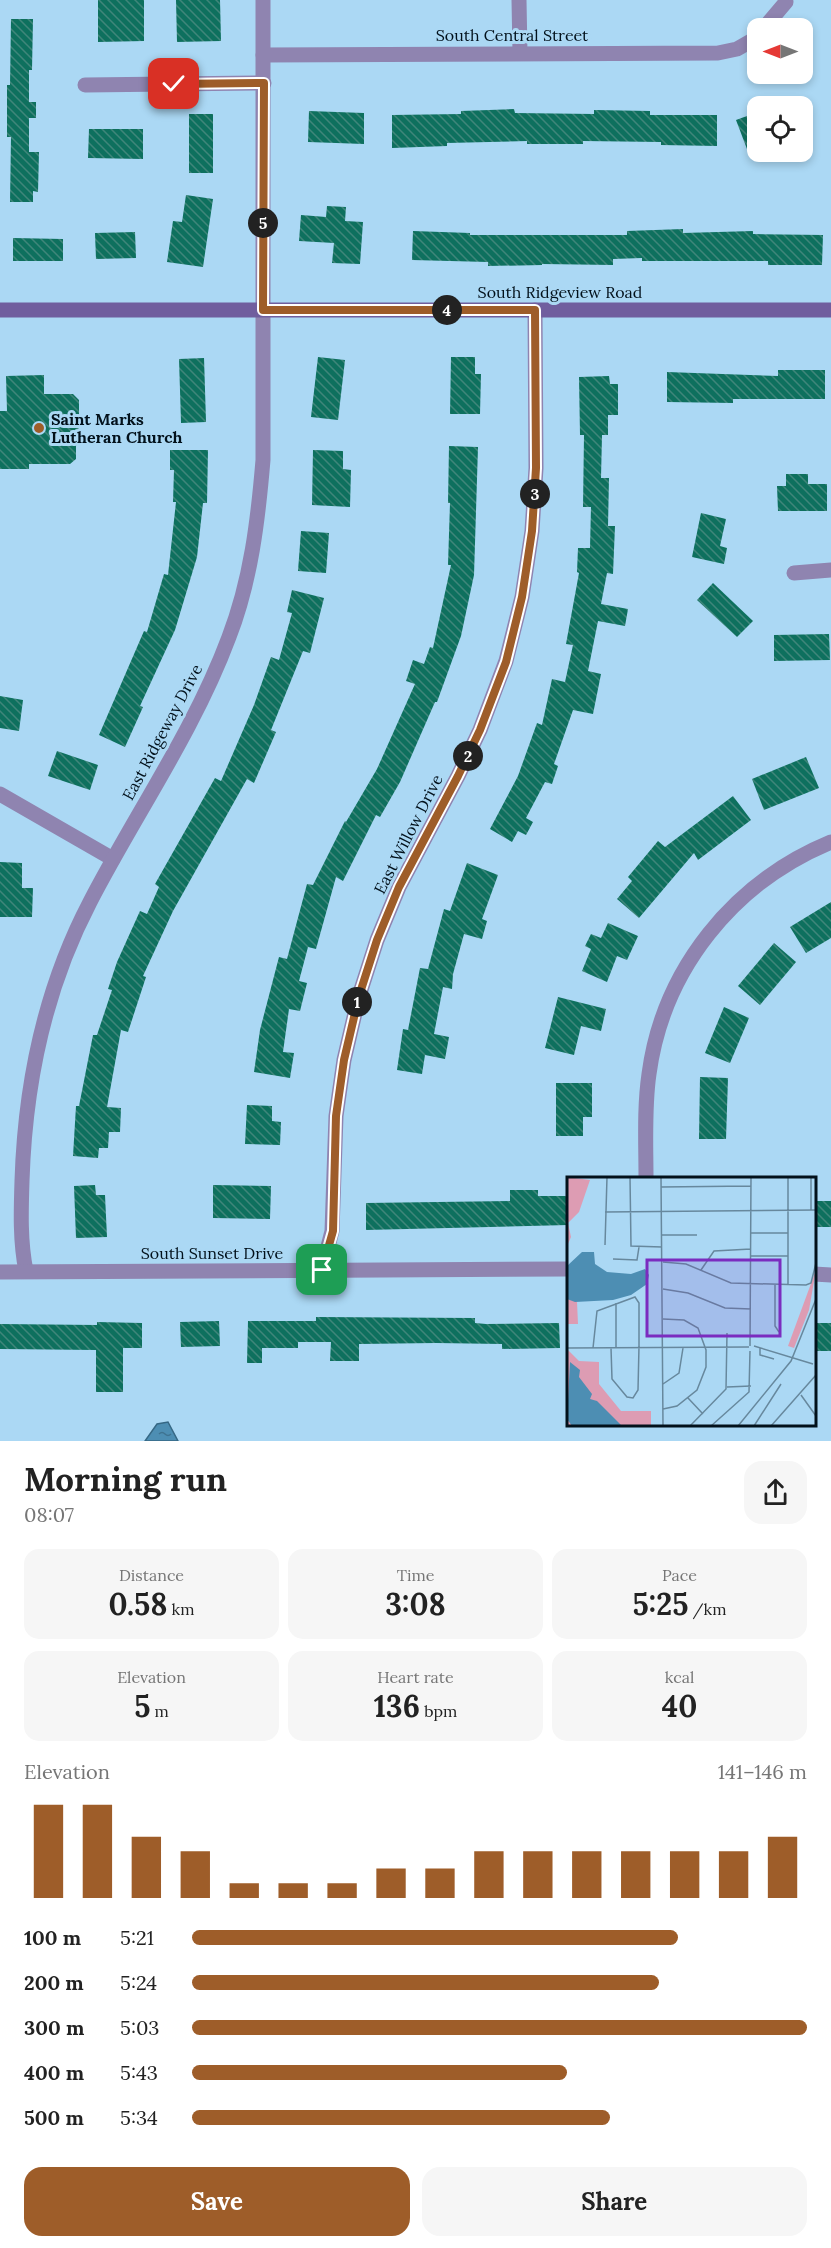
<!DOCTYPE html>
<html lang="en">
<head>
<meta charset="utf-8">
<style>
	body { margin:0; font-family:Lora,serif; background:#f6f6f6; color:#222; height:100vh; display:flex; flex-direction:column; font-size:22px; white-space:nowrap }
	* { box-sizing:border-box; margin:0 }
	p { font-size:20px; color:#767676 }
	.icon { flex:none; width:33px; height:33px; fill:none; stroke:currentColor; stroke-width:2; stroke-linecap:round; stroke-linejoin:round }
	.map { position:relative; height:1441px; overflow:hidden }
	.sheet { display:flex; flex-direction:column; background:#fff; flex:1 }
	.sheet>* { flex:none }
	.needle { width:39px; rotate:270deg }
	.tools { position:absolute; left:747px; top:18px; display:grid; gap:12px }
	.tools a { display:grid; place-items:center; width:66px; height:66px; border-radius:12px; background:#fff; box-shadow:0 3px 9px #0003; font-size:30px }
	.pin { position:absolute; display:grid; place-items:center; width:51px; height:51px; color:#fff; margin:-26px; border-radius:12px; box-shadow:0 3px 9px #0006 }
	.km { position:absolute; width:30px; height:30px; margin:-15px; border-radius:50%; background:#222; color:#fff; font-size:16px; line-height:30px; text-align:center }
	.round { display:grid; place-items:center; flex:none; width:63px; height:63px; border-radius:18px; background:#f6f6f6 }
	.overview { display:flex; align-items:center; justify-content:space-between; height:102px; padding:0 24px }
	h1 { font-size:33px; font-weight:800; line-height:45px }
	.figures { display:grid; grid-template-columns:repeat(3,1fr); gap:9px; height:102px; padding:6px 24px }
	.figures div { display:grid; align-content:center; border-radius:15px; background:#f6f6f6; text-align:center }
	.figures b { font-size:30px; font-weight:800 }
	.figures small { font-size:16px; font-weight:400 }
	.figures p { font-size:16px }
	.chart { height:168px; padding:12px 24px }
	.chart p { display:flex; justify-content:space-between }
	.chart svg { width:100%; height:108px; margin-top:6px; stroke:#9e5d29; stroke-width:6 }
	.button { display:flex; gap:12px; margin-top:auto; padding:12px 24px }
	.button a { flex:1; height:69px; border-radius:18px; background:#9e5d29; color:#fff; font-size:24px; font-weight:800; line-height:69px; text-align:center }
	.button a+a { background:#f6f6f6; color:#222 }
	ul { padding:0 24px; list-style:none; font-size:20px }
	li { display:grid; grid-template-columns:96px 72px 1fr; align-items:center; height:45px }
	li i { height:15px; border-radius:8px; background:#9e5d29 }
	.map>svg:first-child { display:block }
	.water { fill:url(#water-ripples); stroke:#366885; stroke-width:1.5 }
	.building { fill:url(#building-back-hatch) }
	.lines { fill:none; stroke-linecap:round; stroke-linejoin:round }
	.street { stroke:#8f84b0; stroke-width:15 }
	.secondary { stroke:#705e9e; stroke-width:15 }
	.route-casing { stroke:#fff; stroke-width:12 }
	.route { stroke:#9e5d29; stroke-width:8 }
	.poi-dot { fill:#9e5d29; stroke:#abd8f4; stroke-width:2 }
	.labels { text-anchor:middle; stroke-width:6; stroke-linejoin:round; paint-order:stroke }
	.street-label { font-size:16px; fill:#02111b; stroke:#abd8f4 }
	.poi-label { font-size:16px; font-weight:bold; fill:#02111b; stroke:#abd8f4; text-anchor:start }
	.inset-road { fill:none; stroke:#67889d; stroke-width:1.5 }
	.view { fill:#7b2cbf; fill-opacity:0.15; stroke:#7b2cbf; stroke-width:3 }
	.inset-edge { fill:none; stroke:#02111b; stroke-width:3 }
</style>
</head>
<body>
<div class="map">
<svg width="831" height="1441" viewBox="0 0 831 1441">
	<defs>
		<pattern id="water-ripples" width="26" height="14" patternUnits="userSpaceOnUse" patternTransform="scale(1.5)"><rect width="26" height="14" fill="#4d8eb3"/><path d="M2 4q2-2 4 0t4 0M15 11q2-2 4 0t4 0" fill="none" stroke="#3e7391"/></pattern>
		<pattern id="building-back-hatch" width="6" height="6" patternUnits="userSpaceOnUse" patternTransform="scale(1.5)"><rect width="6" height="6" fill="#0e705e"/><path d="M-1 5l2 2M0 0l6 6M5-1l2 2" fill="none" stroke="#40867a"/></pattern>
	</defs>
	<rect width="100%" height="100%" fill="#abd8f4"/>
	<path class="water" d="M 168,1422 L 178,1441 L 145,1441 L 157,1424 Z"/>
	<g class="building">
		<path d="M 98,0 L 144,0 L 144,41 L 98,42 Z"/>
		<path d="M 176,0 L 220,0 L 221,41 L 177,42 Z"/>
		<path d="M 11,19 L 33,19 L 32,70 L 29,70 L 29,102 L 36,102 L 36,118 L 29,118 L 29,152 L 39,152 L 38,192 L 33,191 L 33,202 L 10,202 L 11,137 L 7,137 L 7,85 L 10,85 Z"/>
		<path d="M 514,109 L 515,113 L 594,114 L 594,110 L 650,111 L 650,115 L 717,115 L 717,146 L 661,145 L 661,142 L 583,141 L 583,144 L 527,144 L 527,141 L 447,143 L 447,146 L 392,148 L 392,115 L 461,114 L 461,111 Z"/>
		<path d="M 309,111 L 364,113 L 364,144 L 308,142 Z"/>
		<path d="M 758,112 L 758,145 L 747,149 L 736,120 Z"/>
		<rect x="189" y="114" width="24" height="59"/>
		<path d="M 89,129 L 143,129 L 143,159 L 88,158 Z"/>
		<path d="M 186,195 L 213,199 L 203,267 L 167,262 L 173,221 L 182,222 Z"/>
		<path d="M 327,206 L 346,207 L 345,221 L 363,222 L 360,264 L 332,263 L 334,243 L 299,241 L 301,215 L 326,217 Z"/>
		<path d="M 683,229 L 683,233 L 753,231 L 753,234 L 823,235 L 822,265 L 768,265 L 768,261 L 642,261 L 642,258 L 613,259 L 613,265 L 542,264 L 542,265 L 488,266 L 488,262 L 412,260 L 413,231 L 470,233 L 470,235 L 627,235 L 627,231 Z"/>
		<path d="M 135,232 L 136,258 L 96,259 L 95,233 Z"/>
		<path d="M 13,238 L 63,239 L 63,261 L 13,261 Z"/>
		<path d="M 318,357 L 345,360 L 338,420 L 311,417 Z"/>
		<path d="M 451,357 L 475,357 L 475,374 L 481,374 L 480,414 L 450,414 Z"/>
		<path d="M 204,358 L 206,422 L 181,423 L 179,359 Z"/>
		<path d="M 778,370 L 825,370 L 825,399 L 733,399 L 733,403 L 667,402 L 667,372 L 778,376 Z"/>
		<path d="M 44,375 L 44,394 L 73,394 L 79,400 L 79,444 L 76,446 L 76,459 L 70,464 L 29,464 L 29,469 L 0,469 L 0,411 L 7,411 L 6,376 Z"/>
		<path d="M 609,376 L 610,384 L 618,384 L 618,415 L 608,415 L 608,435 L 602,435 L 601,478 L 609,478 L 608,526 L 615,526 L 613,574 L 607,573 L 601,604 L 628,609 L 625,626 L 598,621 L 588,671 L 601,674 L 593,714 L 573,710 L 554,764 L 558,766 L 552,784 L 545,782 L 526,818 L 533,822 L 526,835 L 518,831 L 512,842 L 490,829 L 518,776 L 537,723 L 542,725 L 552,679 L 565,682 L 573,645 L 566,644 L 579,573 L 577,572 L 578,548 L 590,548 L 591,507 L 583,507 L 584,435 L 580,435 L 579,377 Z"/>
		<path d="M 449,446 L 478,447 L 474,575 L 461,636 L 437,702 L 435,702 L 400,782 L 380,817 L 376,815 L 343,881 L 336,877 L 316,949 L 308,947 L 299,981 L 307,983 L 300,1011 L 289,1009 L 283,1052 L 294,1053 L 290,1078 L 254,1072 L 260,1030 L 279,957 L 287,959 L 307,884 L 313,885 L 345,821 L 346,822 L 377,769 L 415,684 L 406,681 L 413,660 L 424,664 L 430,647 L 433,648 L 451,565 L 448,565 L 450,503 L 448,503 Z"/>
		<path d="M 170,450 L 208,450 L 207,503 L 203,503 L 197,557 L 175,630 L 140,706 L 143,707 L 125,747 L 99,735 L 144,631 L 147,632 L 164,574 L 168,575 L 176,502 L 173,502 L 174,470 L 170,470 Z"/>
		<path d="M 313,450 L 343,451 L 343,469 L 351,470 L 350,507 L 312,505 Z"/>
		<path d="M 786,474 L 808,474 L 808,484 L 827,484 L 827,511 L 778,511 L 777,486 L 786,486 Z"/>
		<path d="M 701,513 L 726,519 L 720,546 L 727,548 L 724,564 L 692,557 Z"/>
		<path d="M 301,531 L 329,533 L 326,573 L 298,571 Z"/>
		<path d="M 713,583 L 753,621 L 737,637 L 697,600 Z"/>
		<path d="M 292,590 L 324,598 L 310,653 L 303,651 L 271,730 L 276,732 L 254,783 L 247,779 L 173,911 L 143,976 L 146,977 L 128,1032 L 121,1030 L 107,1107 L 121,1108 L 120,1132 L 109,1132 L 108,1148 L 99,1148 L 98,1158 L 73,1156 L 76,1106 L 79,1106 L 93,1035 L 97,1035 L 112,990 L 108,989 L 117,962 L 140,911 L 147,914 L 159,887 L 155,884 L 215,778 L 221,781 L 254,705 L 271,657 L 279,660 L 292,613 L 287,612 Z"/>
		<path d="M 829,634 L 830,660 L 774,661 L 774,635 Z"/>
		<path d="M 0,696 L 23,700 L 19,731 L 0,728 Z"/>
		<path d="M 57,751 L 98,765 L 90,790 L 48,776 Z"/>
		<path d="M 806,757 L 819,788 L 764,810 L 752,779 Z"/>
		<path d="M 733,796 L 751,820 L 698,860 L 694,853 L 639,918 L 617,899 L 632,881 L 628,877 L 658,841 L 665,847 Z"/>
		<path d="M 0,862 L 22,863 L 22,888 L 33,888 L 32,917 L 0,917 Z"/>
		<path d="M 467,863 L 498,875 L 482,919 L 487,921 L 482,939 L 464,934 L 453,974 L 452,989 L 443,987 L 434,1034 L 449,1037 L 445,1059 L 425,1055 L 422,1074 L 397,1070 L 403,1029 L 408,1030 L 420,968 L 428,969 L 444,909 L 450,911 Z"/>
		<path d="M 831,902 L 831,938 L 806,953 L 790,927 Z"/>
		<path d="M 608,923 L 638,936 L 627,960 L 617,956 L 607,982 L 582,971 L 591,949 L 585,946 L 591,934 L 601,938 Z"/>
		<path d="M 774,943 L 796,962 L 760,1005 L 738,986 Z"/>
		<path d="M 558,997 L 606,1009 L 601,1031 L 581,1026 L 574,1055 L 545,1048 Z"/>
		<path d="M 724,1007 L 749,1018 L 730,1063 L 705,1053 Z"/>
		<path d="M 700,1077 L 728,1078 L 726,1139 L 699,1139 Z"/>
		<path d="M 556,1083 L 592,1083 L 592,1117 L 583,1117 L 583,1136 L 556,1136 Z"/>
		<path d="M 247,1105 L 272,1106 L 272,1121 L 281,1122 L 280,1145 L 245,1144 Z"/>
		<path d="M 95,1185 L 96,1195 L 105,1195 L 107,1237 L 76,1238 L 74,1186 Z"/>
		<path d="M 213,1185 L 271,1186 L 270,1219 L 213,1218 Z"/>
		<path d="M 510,1190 L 538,1190 L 538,1196 L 568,1196 L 568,1225 L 366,1230 L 366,1203 L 510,1201 Z"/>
		<rect x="814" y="1201" width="17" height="26"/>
		<path d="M 316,1317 L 475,1318 L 475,1323 L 486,1324 L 559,1323 L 560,1348 L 502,1349 L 502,1344 L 436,1343 L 359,1344 L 359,1361 L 330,1361 L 331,1342 L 298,1342 L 298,1348 L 262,1348 L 262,1363 L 247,1363 L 248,1321 L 316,1321 Z"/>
		<path d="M 219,1321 L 220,1346 L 181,1347 L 180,1322 Z"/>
		<path d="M 97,1322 L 142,1323 L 142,1348 L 123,1348 L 123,1392 L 96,1392 L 96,1350 L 0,1349 L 0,1324 L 97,1325 Z"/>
		<rect x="814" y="1323" width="17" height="28"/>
	</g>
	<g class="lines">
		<g class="street">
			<path d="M 519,0 L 520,53"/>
			<path d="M 764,28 L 786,2"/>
			<path d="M 263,55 L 718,53 L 737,49 L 758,37"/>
			<path d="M 85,85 L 264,83"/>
			<path d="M 794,573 L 831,570"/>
			<path d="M 0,794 L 113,859"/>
			<path d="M 646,1178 C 646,1144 644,1108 649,1074 C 663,969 734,882 831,842"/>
			<path d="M 322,1270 L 332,1231 L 336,1116 L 344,1060 L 359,996 L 377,940 L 399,887 L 458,776 L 480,730 L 506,661 L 522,597 L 532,531 L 536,468 L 535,310"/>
			<path d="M 26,1271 C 20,1242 21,1211 22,1181 C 25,1084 45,988 90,902 C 136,813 194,731 229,637 C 251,580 258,520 263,460 L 263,0"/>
			<path d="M 0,1272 L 568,1269"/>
			<path d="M 814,1274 L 831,1275"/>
		</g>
		<path class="secondary" d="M 0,310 L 831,310"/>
	</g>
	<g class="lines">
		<g class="route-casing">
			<path id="route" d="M 174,84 L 264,83 L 263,310 L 535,310 L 536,468 L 532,531 L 522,597 L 506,662 L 480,730 L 458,776 L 399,887 L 377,940 L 359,996 L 344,1060 L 336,1116 L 333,1231 L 322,1270"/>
		</g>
		<use href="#route" class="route"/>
	</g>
	<circle class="poi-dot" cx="39" cy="428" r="6"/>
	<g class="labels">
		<g class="street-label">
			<text x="512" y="41">South Central Street</text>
			<text x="560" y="298">South Ridgeview Road</text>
			<text transform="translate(162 732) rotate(-62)" y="6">East Ridgeway Drive</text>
			<text transform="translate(408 834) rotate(-63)" y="6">East Willow Drive</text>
			<text x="212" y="1259">South Sunset Drive</text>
		</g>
		<g class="poi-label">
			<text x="51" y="425">Saint Marks<tspan x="51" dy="18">Lutheran Church</tspan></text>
		</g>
	</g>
	<g transform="translate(567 1177)">
		<rect width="249" height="249" fill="#abd8f4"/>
		<path d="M 0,0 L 23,3 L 12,35 L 1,46 L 4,60 L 0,69 ZM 249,93 L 242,133 L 227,171 L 221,169 Z" fill="#dd9cb3"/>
		<path d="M 4,121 L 10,125 L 11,147 L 0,147 L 0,122 ZM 0,172 L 12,184 L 32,185 L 32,207 L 54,234 L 84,234 L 84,249 L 0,249 Z" fill="#dd9cb3"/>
		<path d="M 15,75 L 27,75 L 28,87 L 40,95 L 64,97 L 78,92 L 82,98 L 80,107 L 64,118 L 46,123 L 8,125 L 0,122 L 0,89 ZM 3,185 L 13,193 L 12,200 L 25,217 L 23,222 L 30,224 L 55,249 L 5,249 L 0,242 Z" fill="#4d8eb3"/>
		<path class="inset-road" d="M 63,0 L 64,69 L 95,70M 94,0 L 96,249M 221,0 L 221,107M 244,0 L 244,33M 94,10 L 184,9M 38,35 L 249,33M 184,56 L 221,56M 94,58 L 130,58M 38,68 L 40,0M 184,79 L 221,79M 46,82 L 70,83 L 72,70M 96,85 L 119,87 L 164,106 L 239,108 L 244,106 L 249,86M 134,93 L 147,74 L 184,72M 208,107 L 208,149 L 212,155M 96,112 L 121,116 L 158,131 L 184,132M 49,126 L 49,171M 183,169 L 184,0M 187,169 L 246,187M 0,171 L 182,170M 26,171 L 30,134 L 68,120 L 72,126 L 72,169 L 71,213 L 66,221 L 60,220 L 45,202 L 44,171M 193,171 L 193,178 L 207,182M 96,207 L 112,196 L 116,171M 160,210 L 184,209M 234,218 L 249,239M 121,221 L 136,237M 96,232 L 110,229 L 130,213 L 139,190 L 139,173 L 131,151 L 117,143 L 96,142M 123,249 L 159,212 L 160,156M 144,249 L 182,215 L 183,174M 171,249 L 224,184 L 249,122M 187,249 L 214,207M 204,249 L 249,198"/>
		<path class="view" d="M 80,83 L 213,83 L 213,159 L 80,159 Z"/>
		<rect width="249" height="249" class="inset-edge"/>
	</g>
</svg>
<div class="tools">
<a><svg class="needle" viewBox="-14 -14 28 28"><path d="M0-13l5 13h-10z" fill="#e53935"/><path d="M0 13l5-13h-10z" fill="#767676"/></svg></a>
<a><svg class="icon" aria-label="locate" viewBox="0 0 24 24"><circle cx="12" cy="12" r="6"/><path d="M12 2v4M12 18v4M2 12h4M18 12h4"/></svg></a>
</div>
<div class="pin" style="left:322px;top:1270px;background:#1e9e55"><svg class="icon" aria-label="arrive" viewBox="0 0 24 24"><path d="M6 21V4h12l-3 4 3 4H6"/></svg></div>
<div class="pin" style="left:174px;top:84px;background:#d93025"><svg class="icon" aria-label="check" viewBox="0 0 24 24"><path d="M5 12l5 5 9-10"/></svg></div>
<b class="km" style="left:357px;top:1002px">1</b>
<b class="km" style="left:468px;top:756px">2</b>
<b class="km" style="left:535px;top:494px">3</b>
<b class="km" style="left:447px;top:310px">4</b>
<b class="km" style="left:263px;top:223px">5</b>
</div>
<section class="sheet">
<div class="overview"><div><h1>Morning run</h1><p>08:07</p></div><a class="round"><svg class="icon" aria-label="share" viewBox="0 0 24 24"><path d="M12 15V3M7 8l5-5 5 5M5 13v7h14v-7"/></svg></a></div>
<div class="figures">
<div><p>Distance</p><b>0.58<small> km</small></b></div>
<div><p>Time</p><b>3:08</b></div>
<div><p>Pace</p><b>5:25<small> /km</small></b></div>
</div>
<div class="figures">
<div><p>Elevation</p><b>5<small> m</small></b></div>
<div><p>Heart rate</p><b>136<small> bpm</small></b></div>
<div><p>kcal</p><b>40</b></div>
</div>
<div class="chart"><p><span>Elevation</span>141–146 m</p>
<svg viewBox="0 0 160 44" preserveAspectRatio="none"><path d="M5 44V6M15 44V6M25 44V19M35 44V25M45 44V38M55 44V38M65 44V38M75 44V32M85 44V32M95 44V25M105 44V25M115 44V25M125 44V25M135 44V25M145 44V25M155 44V19"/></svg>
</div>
<ul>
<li><b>100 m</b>5:21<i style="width:79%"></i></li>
<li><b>200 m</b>5:24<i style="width:76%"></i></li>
<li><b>300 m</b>5:03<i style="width:100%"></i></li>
<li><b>400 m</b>5:43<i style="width:61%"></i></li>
<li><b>500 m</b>5:34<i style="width:68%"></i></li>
</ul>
<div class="button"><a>Save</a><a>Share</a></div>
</section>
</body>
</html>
